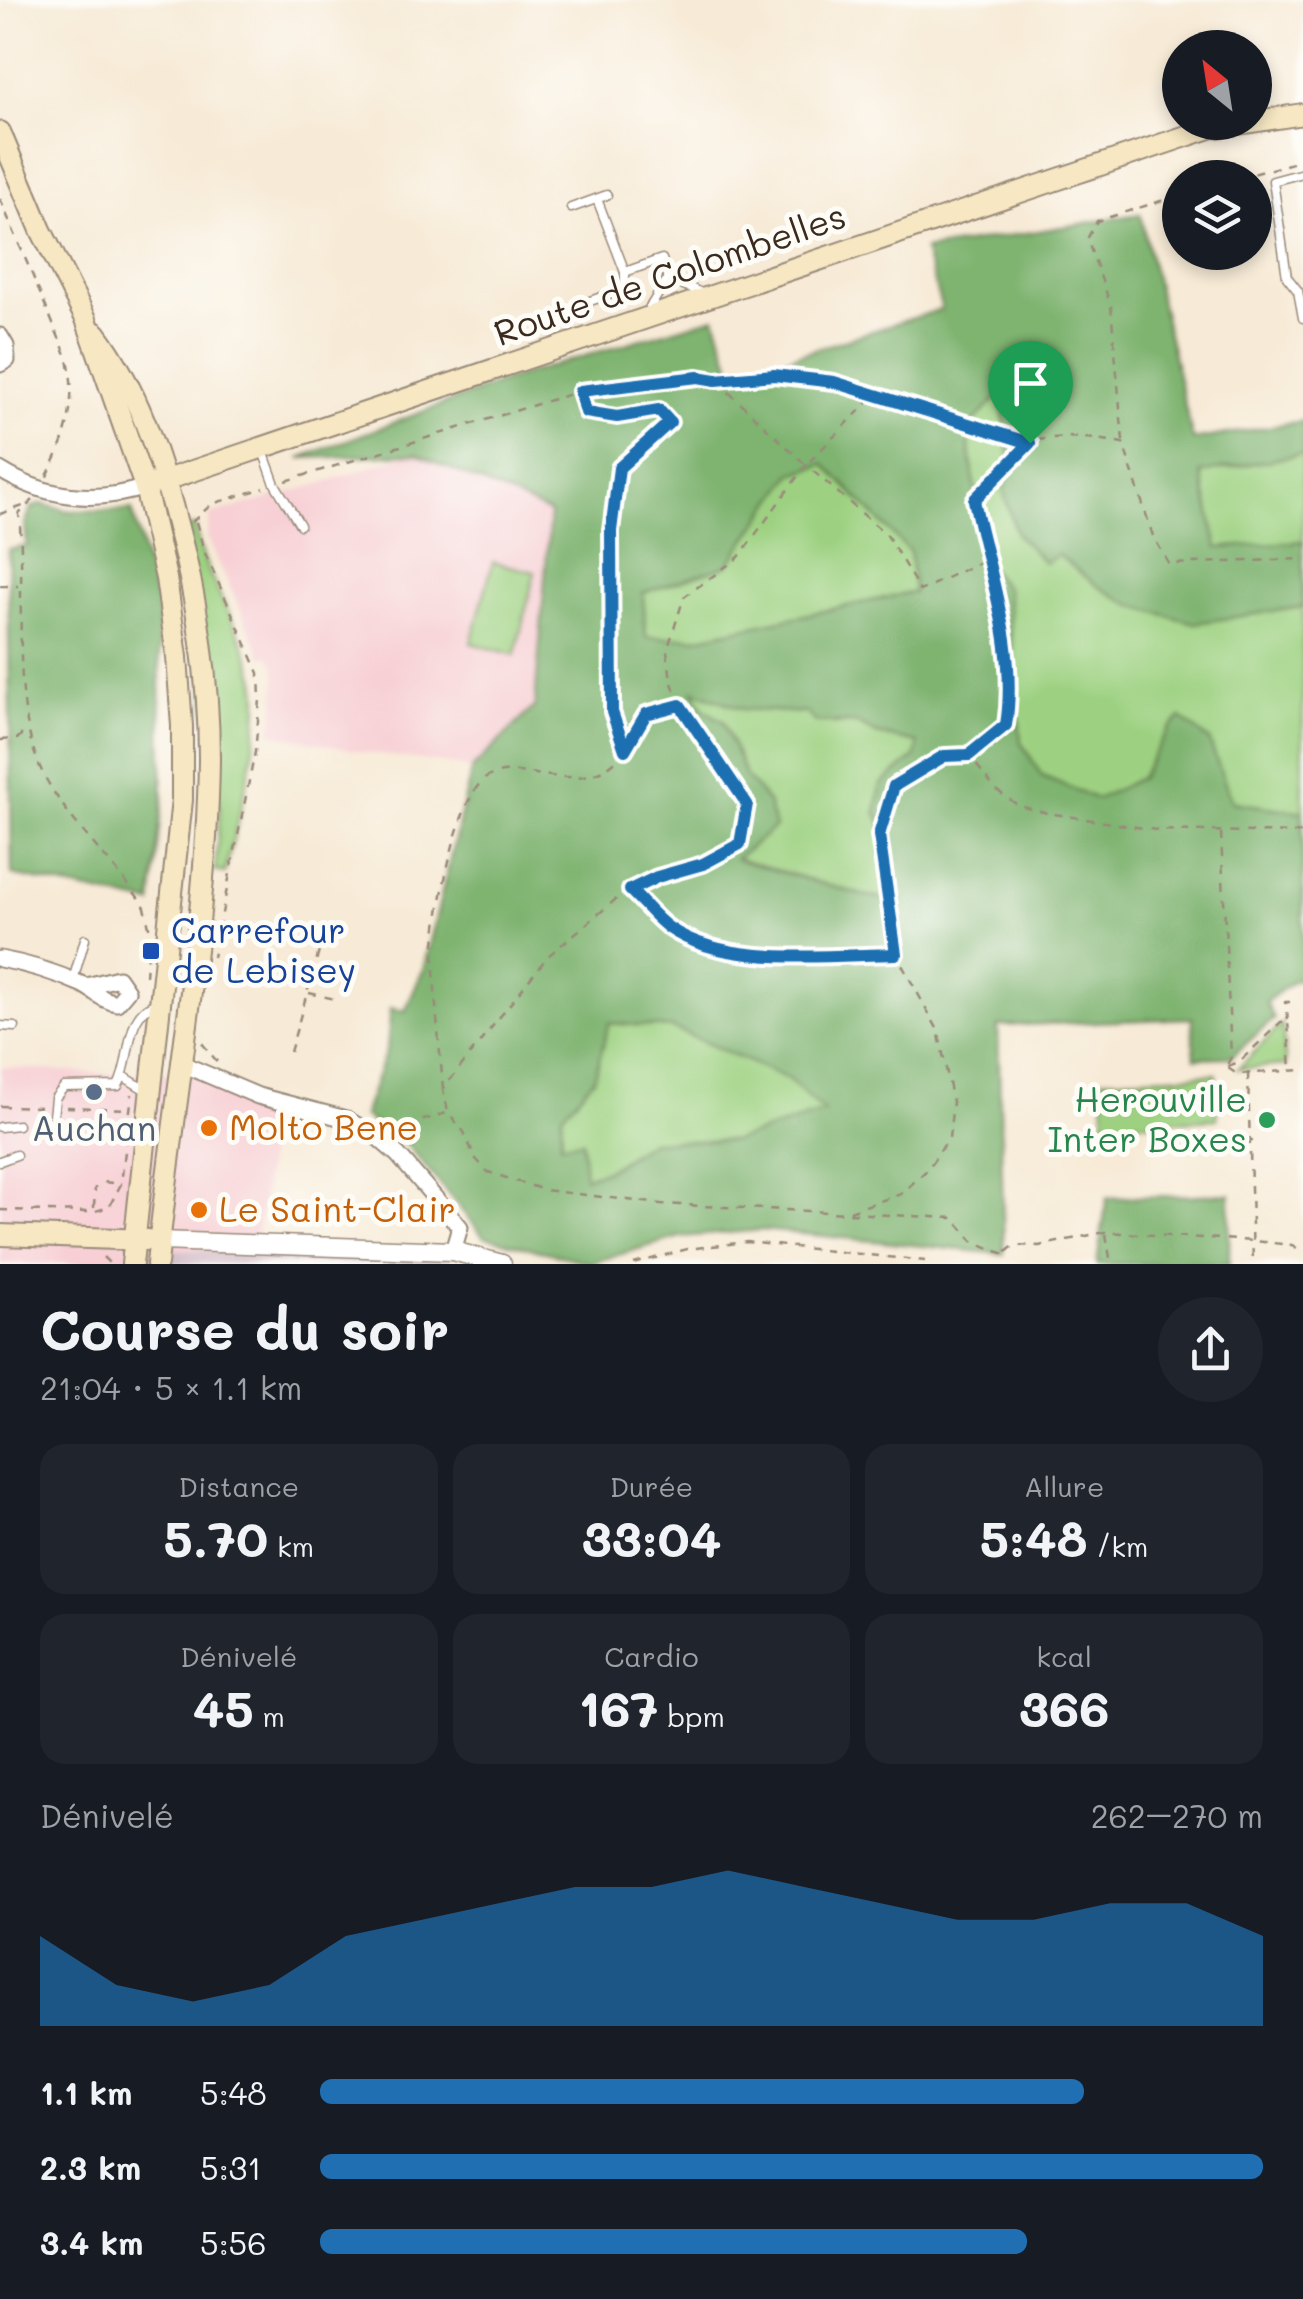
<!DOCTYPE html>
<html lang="fr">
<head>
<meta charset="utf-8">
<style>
	body { margin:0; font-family:Mali,sans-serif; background:#20242c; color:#f1f3f6; height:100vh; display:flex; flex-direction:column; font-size:38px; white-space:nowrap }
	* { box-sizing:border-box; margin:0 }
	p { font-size:32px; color:#9ea1a6 }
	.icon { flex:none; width:55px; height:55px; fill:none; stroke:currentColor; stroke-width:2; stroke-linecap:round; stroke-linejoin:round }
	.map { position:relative; height:1264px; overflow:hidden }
	.sheet { display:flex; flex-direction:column; background:#171b24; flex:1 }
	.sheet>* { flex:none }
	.needle { width:65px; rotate:330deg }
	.tools { position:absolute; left:1162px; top:30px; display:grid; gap:20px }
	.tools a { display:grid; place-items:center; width:110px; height:110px; border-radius:50%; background:#171b24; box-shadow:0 5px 15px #0003; font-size:50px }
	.pin { position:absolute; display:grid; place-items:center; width:85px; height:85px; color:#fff; margin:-102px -42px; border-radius:50% 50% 50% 0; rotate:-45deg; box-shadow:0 0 10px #0007 }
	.pin .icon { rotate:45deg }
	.round { display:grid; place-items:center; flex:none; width:105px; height:105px; border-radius:52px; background:#20242c }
	.overview { display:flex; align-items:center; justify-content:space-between; height:170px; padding:0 40px }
	h1 { font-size:55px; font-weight:700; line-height:75px }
	.figures { display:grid; grid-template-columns:repeat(3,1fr); gap:15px; height:170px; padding:10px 40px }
	.figures div { display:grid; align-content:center; border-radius:25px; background:#20242c; text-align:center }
	.figures b { font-size:50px; font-weight:700 }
	.figures small { font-size:28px; font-weight:400 }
	.figures p { font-size:28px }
	.chart { height:280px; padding:20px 40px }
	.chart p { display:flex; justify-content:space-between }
	.chart svg { width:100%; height:180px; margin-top:10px; fill:#1f6fb2; opacity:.7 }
	ul { padding:0 40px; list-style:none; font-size:32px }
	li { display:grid; grid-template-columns:160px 120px 1fr; align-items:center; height:75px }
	li i { height:25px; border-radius:12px; background:#1f6fb2 }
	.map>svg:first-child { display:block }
	.built { fill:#f7cfd4 }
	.industrial { fill:#d2bdc8 }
	.green { fill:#9dd181; stroke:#6c7e50; stroke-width:2.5 }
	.forest { fill:#7eb36f; stroke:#5c6e46; stroke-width:2.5; fill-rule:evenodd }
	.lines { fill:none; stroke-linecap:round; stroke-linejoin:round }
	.service-casing { stroke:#998a7a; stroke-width:11 }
	.minor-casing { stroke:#998a7a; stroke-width:19 }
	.tertiary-casing { stroke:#998a7a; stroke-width:21 }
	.secondary-casing { stroke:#998a7a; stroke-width:24 }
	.path { stroke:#998a7a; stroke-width:2.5; stroke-dasharray:8 8; stroke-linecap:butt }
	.service { stroke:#fff; stroke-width:8 }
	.minor { stroke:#fff; stroke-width:15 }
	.tertiary { stroke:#fff; stroke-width:18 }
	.secondary { stroke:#f7e8c3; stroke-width:20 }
	.route-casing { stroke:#fff; stroke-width:20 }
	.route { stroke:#1f6fb2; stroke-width:12 }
	.transit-dot { fill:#1a4fb4; stroke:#fdfcf7; stroke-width:4 }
	.service-dot { fill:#5c6f8a; stroke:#fdfcf7; stroke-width:4 }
	.leisure-dot { fill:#2e9e5b; stroke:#fdfcf7; stroke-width:4 }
	.food-dot { fill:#e8710a; stroke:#fdfcf7; stroke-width:4 }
	.labels { text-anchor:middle; stroke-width:10; stroke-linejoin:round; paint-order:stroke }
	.street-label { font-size:35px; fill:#3b2a1e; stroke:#fdfcf7 }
	.transit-label { font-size:35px; fill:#164399; stroke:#fdfcf7; text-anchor:start }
	.leisure-label { font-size:35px; fill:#27864d; stroke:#fdfcf7; text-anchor:end }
	.food-label { font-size:35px; fill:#c56008; stroke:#fdfcf7; text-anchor:start }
	.service-label { font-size:35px; fill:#4e5e75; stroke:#fdfcf7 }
</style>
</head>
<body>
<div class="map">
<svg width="1303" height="1264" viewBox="0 0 1303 1264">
	<rect width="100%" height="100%" fill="#fdfcf7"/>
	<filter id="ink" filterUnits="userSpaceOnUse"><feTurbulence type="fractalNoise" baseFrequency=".01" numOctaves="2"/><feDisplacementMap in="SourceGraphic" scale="20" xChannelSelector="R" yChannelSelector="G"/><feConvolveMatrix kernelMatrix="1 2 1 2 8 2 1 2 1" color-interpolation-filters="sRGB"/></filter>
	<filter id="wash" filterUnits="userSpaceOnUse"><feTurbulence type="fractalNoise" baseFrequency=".0048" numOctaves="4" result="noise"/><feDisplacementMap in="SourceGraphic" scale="40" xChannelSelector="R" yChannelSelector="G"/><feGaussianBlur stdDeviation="2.25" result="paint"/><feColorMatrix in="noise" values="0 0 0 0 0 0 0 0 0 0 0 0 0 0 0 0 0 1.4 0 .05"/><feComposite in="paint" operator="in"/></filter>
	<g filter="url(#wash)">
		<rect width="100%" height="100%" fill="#f7ead6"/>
		<g class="built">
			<path d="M 569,405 L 566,794 L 450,764 L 362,752 L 271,733 L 276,708 L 276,669 L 269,655 L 262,657 L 207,537 L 210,515 L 313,486 L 533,413 Z"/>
			<path d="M 0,1067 L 120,1075 L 190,1073 L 274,1106 L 255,1255 L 146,1249 L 139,1264 L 0,1264 Z"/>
		</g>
		<path class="industrial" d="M 145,1249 L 442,1258 L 459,1264 L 139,1264 Z"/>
		<g class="green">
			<path d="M 1000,393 L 1012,470 L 1003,490 L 1017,535 L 1057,554 L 1099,587 L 1195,623 L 1303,607 L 1303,812 L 1231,802 L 1209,740 L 1170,728 L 1140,778 L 1097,799 L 1042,776 L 1021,742 L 1007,589 L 985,563 L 967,430 Z"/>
			<path d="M 1303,454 L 1303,541 L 1218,549 L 1201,473 Z"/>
			<path d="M 824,464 L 910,552 L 914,592 L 696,638 L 646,637 L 643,593 L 728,565 L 792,474 Z"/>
			<path d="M 195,526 C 204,580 241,624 255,676 C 268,723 236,823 225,873 L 215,871 L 220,809 L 215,790 L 187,528 Z"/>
			<path d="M 493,562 L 535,572 L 515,655 L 471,643 Z"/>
			<path d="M 693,690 L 743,709 L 807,713 L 833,724 L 855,723 L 877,734 L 918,743 L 917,756 L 881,785 L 876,811 L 891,843 L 890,878 L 902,901 L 862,895 L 735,858 L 768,802 L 746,777 L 723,721 L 703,710 Z"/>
			<path d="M 608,1023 L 673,1028 L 789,1079 L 825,1112 L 733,1141 L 651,1141 L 607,1170 L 584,1178 L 561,1144 L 562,1115 L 594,1079 Z"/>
			<path d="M 1282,1024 L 1286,1065 L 1238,1069 Z"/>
			<path d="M 1216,1074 L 1217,1119 L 1128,1123 L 1128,1132 L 1105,1133 L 1102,1079 Z"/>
		</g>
		<g class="forest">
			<path d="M 1140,214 L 1193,440 L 1303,421 L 1303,454 L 1201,473 L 1218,548 L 1303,541 L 1303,607 L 1195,623 L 1134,606 L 1099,587 L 1058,555 L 1045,563 L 1017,535 L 1003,490 L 1012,470 L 1000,394 L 967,430 L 985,563 L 1007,589 L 1021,742 L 1042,776 L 1097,799 L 1140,778 L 1170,728 L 1181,718 L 1209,740 L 1232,802 L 1303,812 L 1303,980 L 1294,980 L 1266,1002 L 1274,1019 L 1231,1057 L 1195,1058 L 1192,1018 L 998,1026 L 1004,1254 L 763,1230 L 680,1237 L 590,1263 L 484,1237 L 406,1144 L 363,1116 L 387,1048 L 391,1008 L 405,1011 L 423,970 L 472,769 L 535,706 L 550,513 L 417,454 L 300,458 L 515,377 L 715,317 L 734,375 L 942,309 L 924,250 ZM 824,464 L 910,552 L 914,592 L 696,638 L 646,637 L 643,593 L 728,565 L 792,474 ZM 694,691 L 743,709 L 806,713 L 816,722 L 855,723 L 877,734 L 918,743 L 916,756 L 881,785 L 876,812 L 891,843 L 890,878 L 901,901 L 862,895 L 736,859 L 775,827 L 768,802 L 746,777 L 723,721 L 703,709 ZM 609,1023 L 673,1028 L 788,1079 L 824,1112 L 733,1141 L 651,1141 L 607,1170 L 585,1177 L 582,1141 L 561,1144 L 562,1115 L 594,1079 Z"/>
			<path d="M 41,504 L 69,511 L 132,510 L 158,607 L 163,798 L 152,904 L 12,875 L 8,550 L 27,546 L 25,525 L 31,508 Z"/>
			<path d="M 1230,1194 L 1229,1264 L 1097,1264 L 1107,1198 Z"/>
		</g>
	</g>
	<g filter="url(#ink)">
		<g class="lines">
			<g class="service-casing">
				<g id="service">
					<path d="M 1303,173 L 1273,181 L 1287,277 L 1298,291 L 1303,318"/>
					<path d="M 571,208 L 607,195"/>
					<path d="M 625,272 L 662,259 L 668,278 L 701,293"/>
					<path d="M 590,301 L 625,289 L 625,272 L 597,199"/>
					<path d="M 647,312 L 668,278"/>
					<path d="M 262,448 L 275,484 L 300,525"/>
					<path d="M 73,980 L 85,939"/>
					<path d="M 0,1026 L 15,1027"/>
					<path d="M 123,1076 L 149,1092"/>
					<path d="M 52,1126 L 55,1098 L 64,1087 L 118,1086 C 133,1059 123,1010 159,1003"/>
					<path d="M 0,1127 L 18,1125"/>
					<path d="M 0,1161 L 16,1155"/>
				</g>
			</g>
			<g class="minor-casing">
				<g id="minor">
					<path d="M 0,336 L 6,346 L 7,360 L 0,364"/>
					<path d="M 0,470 C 45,498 95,504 145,487"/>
					<path d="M 0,959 C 28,964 54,972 81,984 C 95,990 101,1001 117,1003 L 127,991 L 118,978 L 87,986"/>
					<path d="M 180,1063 L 258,1096 L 346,1119 L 377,1137 L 398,1155 L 460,1227 L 453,1251"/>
				</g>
			</g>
			<g class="tertiary-casing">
				<path id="tertiary" d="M 160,1241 L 453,1251 L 502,1264"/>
			</g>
			<g class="secondary-casing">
				<g id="secondary">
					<path d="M 1219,127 L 1303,114"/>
					<path d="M 0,132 L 41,230 L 86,319 L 145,487 L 166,578 L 177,657 L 182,726 L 182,800 L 132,1264"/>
					<path d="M 96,333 C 137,388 159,454 176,520 C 197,597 209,678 209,759 C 207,928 174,1096 157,1264"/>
					<path d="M 145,487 L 1228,122"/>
					<path d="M 0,1235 L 148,1240"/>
				</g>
			</g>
			<g class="path">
				<path d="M 1239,178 L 1303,160"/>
				<path d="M 0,199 L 68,359 C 77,403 67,439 46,478"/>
				<path d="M 717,381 L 806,465 L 875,395"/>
				<path d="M 581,392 L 586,411 L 617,417 L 659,411 L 670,423 L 619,468 L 611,531 L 612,712 L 624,748"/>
				<path d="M 1123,441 L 1111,306 L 1087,239 L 1097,221 L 1180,195"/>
				<path d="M 286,481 L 580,391 L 697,377 L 716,380 L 773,375 L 835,382 L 1028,443"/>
				<path d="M 33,500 L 19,514 C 27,592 7,710 46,779 C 72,826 115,864 145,907 L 149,927 L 146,976"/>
				<path d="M 0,514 L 26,505"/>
				<path d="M 192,522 L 212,504 L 264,488"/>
				<path d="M 196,522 L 204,551 L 259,673 L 260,700 L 255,752 L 213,957"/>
				<path d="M 0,586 L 18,586"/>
				<path d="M 0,740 L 17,739 L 26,730"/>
				<path d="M 970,754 L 1006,725 C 1014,672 1003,610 986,559"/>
				<path d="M 1221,833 L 1231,1057 L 1226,1067"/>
				<path d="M 631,891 L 669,928 L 715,950 L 785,955 L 893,954"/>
				<path d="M 309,993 L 339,1000"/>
				<path d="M 1288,1020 L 1286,1002 L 1290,1002"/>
				<path d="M 202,1043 L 219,1064"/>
				<path d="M 290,1052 L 320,948"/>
				<path d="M 1228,1066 L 1239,1062 L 1281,1022 L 1288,1021 L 1291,1071"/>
				<path d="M 1228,1068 L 1237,1074 L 1303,1070"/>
				<path d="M 1248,1073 L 1253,1264"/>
				<path d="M 443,1089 C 440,1046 434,1002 434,959 C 435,922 455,798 486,778 C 518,756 583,803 623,753 C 632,742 638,726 646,714 L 679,705"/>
				<path d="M 0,1106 L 43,1107"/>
				<path d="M 66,1107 L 128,1109"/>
				<path d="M 392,1130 L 446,1113"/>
				<path d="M 1230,1142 L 1253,1141"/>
				<path d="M 104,1182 L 122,1184"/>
				<path d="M 94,1208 L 95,1187"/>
				<path d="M 0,1210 L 92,1212 L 109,1207 L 121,1184 L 132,1094"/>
				<path d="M 850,1211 L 901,1194 L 927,1170 L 949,1138 L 953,1102 L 938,1030 L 896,954 L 879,835 L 894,786 L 944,756 L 969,755 L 995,789 L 1019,806 L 1048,813 L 1156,830 L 1303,833"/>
				<path d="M 1106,1234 L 1111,1264"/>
				<path d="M 1006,1252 L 1015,1245 L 1039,1246 L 1105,1232 L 1253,1241 L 1292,1245 L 1303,1252"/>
				<path d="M 1004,1254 L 973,1241 L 953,1218 L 661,1204 L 544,1190 L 488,1172 L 475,1158 L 464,1132 L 448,1112 L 443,1089 L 548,956 L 621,895 L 657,877 L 703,864 L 740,844 L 747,804 L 680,705 L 671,680 L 667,651 L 684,597 L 739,557 L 806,465 L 887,535 L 920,591 L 986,559 L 974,500 C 990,482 1008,455 1029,444 C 1051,432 1099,439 1123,443 L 1153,536 L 1169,564 L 1303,559"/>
				<path d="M 103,1257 L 110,1264"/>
				<path d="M 634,1264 L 687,1249 L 747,1242 L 925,1261"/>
			</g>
			<use href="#service" class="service"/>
			<use href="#minor" class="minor"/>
			<use href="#tertiary" class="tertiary"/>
			<use href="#secondary" class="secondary"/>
		</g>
	</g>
	<g class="lines" filter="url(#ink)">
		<g class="route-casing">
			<path id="route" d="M 774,375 L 834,382 L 1030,443 L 974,500 C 989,573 1018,650 1006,725 L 969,755 L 944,756 L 894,786 L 879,835 L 896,954 C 828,955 727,968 669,928 C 655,918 643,902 630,890 L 657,877 L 703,864 L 740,844 L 747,804 L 680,705 L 646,714 L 625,750 L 612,712 L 611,531 L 619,468 L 670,422 L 659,410 L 617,417 L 586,412 L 580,391 L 698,377 L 716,380 Z"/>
		</g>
		<use href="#route" class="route"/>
	</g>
	<rect class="transit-dot" x="141" y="941" width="20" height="20" rx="5"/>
	<circle class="service-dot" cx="94" cy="1092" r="10"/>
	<circle class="leisure-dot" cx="1267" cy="1120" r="10"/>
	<g class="food-dot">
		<circle cx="209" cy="1128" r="10"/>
		<circle cx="199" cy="1210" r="10"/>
	</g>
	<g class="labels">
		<g class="street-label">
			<text transform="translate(670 275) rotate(-19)" y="12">Route de Colombelles</text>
		</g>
		<g class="transit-label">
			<text x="171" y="943">Carrefour<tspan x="171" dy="40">de Lebisey</tspan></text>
		</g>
		<g class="leisure-label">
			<text x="1247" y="1112">Herouville<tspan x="1247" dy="40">Inter Boxes</tspan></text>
		</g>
		<g class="food-label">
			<text x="229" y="1140">Molto Bene</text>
			<text x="219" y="1222">Le Saint-Clair</text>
		</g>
		<g class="service-label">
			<text x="94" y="1141">Auchan</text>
		</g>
	</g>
</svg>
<div class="tools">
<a><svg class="needle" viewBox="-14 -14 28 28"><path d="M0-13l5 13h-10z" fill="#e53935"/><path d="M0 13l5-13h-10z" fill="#9ea1a6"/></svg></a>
<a><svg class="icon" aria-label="layers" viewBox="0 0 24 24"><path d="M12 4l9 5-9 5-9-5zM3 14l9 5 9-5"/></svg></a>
</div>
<div class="pin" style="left:1030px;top:443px;background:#1e9e55"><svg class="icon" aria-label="arrive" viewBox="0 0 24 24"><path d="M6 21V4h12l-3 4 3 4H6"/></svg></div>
</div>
<section class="sheet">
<div class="overview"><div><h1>Course du soir</h1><p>21:04 · 5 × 1.1 km</p></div><a class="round"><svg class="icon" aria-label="share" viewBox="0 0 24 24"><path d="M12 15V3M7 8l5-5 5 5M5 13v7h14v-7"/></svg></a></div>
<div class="figures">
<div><p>Distance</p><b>5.70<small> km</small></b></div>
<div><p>Durée</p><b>33:04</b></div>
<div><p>Allure</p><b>5:48<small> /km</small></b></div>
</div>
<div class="figures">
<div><p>Dénivelé</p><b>45<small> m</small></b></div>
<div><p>Cardio</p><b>167<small> bpm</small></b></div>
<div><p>kcal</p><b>366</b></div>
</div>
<div class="chart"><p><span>Dénivelé</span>262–270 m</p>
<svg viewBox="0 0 160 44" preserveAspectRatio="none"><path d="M0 44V22L10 34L20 38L30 34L40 22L50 18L60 14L70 10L80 10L90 6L100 10L110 14L120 18L130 18L140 14L150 14L160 22V44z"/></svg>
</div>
<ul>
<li><b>1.1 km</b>5:48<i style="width:81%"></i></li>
<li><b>2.3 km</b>5:31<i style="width:100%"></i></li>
<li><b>3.4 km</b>5:56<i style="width:75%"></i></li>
</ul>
</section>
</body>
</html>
